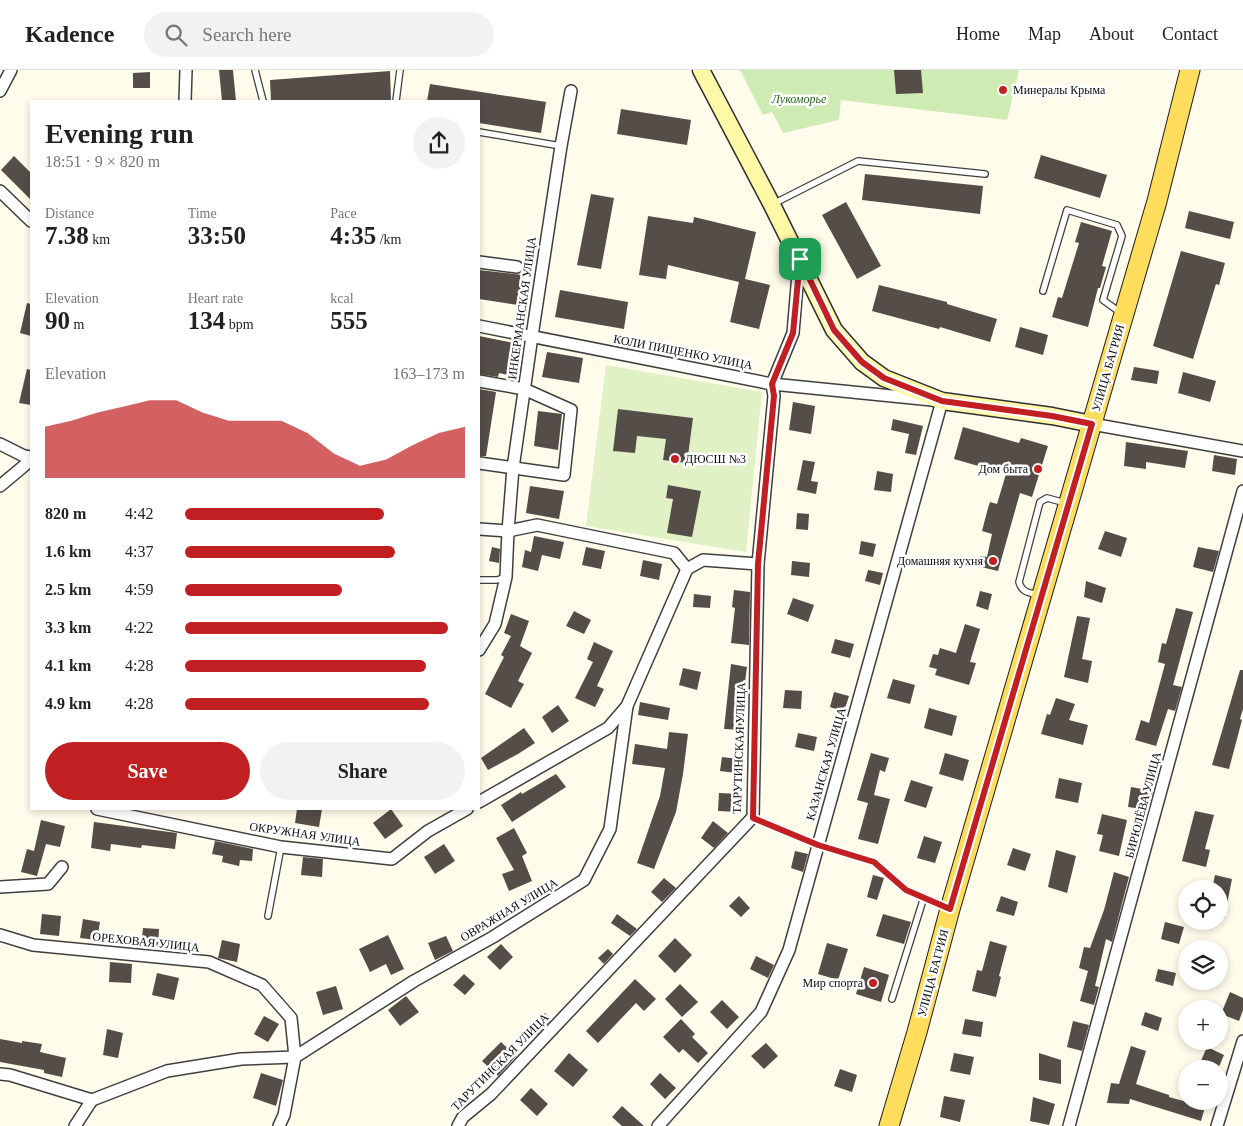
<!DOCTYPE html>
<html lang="en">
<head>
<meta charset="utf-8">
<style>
	body { margin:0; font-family:Georgia,serif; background:#f2f2f2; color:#222; height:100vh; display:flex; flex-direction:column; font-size:19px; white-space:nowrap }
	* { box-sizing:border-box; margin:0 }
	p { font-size:16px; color:#767676 }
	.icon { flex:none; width:28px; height:28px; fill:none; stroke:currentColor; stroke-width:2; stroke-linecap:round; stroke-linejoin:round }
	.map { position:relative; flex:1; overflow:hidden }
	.panel { position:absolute; left:30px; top:30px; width:450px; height:710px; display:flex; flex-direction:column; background:#fff; border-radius:0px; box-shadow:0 2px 8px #0003 }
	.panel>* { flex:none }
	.tools { position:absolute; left:1178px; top:810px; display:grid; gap:10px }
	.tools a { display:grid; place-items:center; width:50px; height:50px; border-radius:50%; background:#fff; box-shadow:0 2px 8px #0003; font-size:25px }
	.pin { position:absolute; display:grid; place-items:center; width:42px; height:42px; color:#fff; margin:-21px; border-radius:10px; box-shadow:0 2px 8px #0006 }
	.round { display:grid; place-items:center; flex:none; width:52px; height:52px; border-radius:26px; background:#f2f2f2 }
	.summary { display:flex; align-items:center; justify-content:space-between; height:85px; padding:0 15px }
	h1 { font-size:28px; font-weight:700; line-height:38px }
	.figures { display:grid; grid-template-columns:repeat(3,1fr); gap:8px; height:85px; padding:5px 15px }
	.figures div { display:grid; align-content:center }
	.figures b { font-size:25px; font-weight:700 }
	.figures small { font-size:14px; font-weight:400 }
	.figures p { font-size:14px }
	.chart { height:140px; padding:10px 15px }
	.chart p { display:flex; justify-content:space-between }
	.chart svg { width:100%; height:90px; margin-top:5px; fill:#c11f21; opacity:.7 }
	.button { display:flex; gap:10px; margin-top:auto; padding:10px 15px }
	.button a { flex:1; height:58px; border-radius:30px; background:#c11f21; color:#fff; font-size:20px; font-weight:700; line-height:58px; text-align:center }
	.button a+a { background:#f2f2f2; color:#222 }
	ul { padding:0 15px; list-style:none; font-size:16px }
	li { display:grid; grid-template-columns:80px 60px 1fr; align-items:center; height:38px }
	li i { height:12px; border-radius:6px; background:#c11f21 }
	header { display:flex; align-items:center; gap:30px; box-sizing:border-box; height:70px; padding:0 25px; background:#fff; border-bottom:1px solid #e0e0e0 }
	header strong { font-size:24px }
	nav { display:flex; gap:28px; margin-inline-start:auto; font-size:18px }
	.search { width:350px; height:45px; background:#f2f2f2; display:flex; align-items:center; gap:12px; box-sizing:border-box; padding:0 18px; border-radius:28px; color:#767676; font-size:19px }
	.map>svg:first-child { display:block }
	.green { fill:#ceebb3 }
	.pitch { fill:#e1f1c6 }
	.building { fill:#554d48 }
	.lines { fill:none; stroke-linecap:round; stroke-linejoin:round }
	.service-casing { stroke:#3f3f3f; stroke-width:8 }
	.minor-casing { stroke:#3f3f3f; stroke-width:14 }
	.secondary-casing { stroke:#2e2e2e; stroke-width:19 }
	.primary-casing { stroke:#1d1d1d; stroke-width:21 }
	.service { stroke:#fff; stroke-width:5.5 }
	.minor { stroke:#fff; stroke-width:11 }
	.secondary { stroke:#fff8a6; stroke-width:16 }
	.primary { stroke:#fedc5c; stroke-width:19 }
	.route-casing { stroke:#fff; stroke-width:10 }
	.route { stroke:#c11f21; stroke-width:6 }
	.poi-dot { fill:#c11f21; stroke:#fff; stroke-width:2 }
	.labels { text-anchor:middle; stroke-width:5; stroke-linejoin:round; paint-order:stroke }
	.poi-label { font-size:12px; fill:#0c0c0c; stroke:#fff; text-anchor:end }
	.park-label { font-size:12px; font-style:italic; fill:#27661a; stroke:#fff }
	.street-label { font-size:12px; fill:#0c0c0c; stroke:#fff }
</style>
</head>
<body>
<header>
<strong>Kadence</strong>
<div class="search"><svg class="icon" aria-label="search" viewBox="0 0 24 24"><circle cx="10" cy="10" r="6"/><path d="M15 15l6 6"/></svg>Search here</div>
<nav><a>Home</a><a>Map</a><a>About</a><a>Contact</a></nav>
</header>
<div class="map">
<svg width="1243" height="1056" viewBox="0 0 1243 1056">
	<rect width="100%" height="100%" fill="#fffceb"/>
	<path class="green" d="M 740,0 L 1019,0 L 1007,50 L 841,30 L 839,50 L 783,63 L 772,42 L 763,45 Z"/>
	<path class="pitch" d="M 606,295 L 762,322 L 746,482 L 586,456 Z"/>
	<g class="building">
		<path d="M 219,0 L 233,0 L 236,31 L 222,31 Z"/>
		<path d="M 894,0 L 921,0 L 923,23 L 896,24 Z"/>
		<path d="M 390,1 L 391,31 L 271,31 L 270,10 Z"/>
		<path d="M 150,2 L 150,18 L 133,18 L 133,3 Z"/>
		<path d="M 430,14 L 546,32 L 541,63 L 479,53 L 479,31 L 427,31 Z"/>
		<path d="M 621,39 L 691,50 L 687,75 L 617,64 Z"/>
		<path d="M 1041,85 L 1107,105 L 1100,128 L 1034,108 Z"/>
		<path d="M 14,86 L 31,103 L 31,130 L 1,100 Z"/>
		<path d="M 865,104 L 983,116 L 980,144 L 862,130 Z"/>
		<path d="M 591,124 L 614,128 L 601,199 L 577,195 Z"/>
		<path d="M 846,132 L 881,196 L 857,209 L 822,145 Z"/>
		<path d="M 1189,141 L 1234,152 L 1230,169 L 1185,158 Z"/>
		<path d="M 648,146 L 693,153 L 694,147 L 756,162 L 745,209 L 770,215 L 759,259 L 730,252 L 739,212 L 668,195 L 666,209 L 639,205 Z"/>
		<path d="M 1081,152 L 1112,161 L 1102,196 L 1106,197 L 1100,218 L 1098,218 L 1088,257 L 1052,247 L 1058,227 L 1062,228 L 1079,173 L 1075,172 Z"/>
		<path d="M 1181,181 L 1225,193 L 1219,215 L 1216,214 L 1193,289 L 1153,276 Z"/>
		<path d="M 479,200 L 523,205 L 518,235 L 479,229 Z"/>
		<path d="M 879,215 L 947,232 L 947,234 L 997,249 L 990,272 L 940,257 L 939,259 L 872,241 Z"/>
		<path d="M 560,220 L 628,232 L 624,259 L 555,247 Z"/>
		<path d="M 27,233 L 31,234 L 31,266 L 20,263 Z"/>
		<path d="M 1020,257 L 1048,265 L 1043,285 L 1015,277 Z"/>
		<path d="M 479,266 L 514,273 L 508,305 L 499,303 L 498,307 L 479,304 Z"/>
		<path d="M 547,282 L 583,288 L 579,313 L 542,307 Z"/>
		<path d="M 1134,297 L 1159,301 L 1157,314 L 1131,310 Z"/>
		<path d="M 27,299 L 31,300 L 31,335 L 19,333 Z"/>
		<path d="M 1183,302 L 1216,311 L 1210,332 L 1178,323 Z"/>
		<path d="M 479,319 L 496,322 L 486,386 L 479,386 Z"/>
		<path d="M 793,332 L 815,336 L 811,364 L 789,360 Z"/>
		<path d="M 618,339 L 693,348 L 687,393 L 663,390 L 666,369 L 637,366 L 635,383 L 613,381 Z"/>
		<path d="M 538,341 L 562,344 L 558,380 L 534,376 Z"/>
		<path d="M 893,349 L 923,356 L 916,385 L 905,383 L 909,364 L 891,360 Z"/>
		<path d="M 963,357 L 1019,373 L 1021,368 L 1048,376 L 1032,427 L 1020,423 L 998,501 L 977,496 L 980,486 L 987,487 L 992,464 L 982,461 L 988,438 L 990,432 L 997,434 L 1006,404 L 954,389 Z"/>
		<path d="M 1126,372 L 1188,381 L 1185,398 L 1146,392 L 1146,399 L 1124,396 Z"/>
		<path d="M 1214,385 L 1237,389 L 1235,405 L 1212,401 Z"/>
		<path d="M 803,390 L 815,392 L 811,411 L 818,412 L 816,424 L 797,420 Z"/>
		<path d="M 877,401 L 893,404 L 891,422 L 874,420 Z"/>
		<path d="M 668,415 L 701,421 L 692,467 L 667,463 L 673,429 L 666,428 Z"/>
		<path d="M 530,416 L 564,421 L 559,449 L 526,443 Z"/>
		<path d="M 797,443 L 809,444 L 808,460 L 796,459 Z"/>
		<path d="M 1105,461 L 1127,468 L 1121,487 L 1098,479 Z"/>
		<path d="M 534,466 L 564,472 L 560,489 L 542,485 L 538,501 L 522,497 L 525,480 L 531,482 Z"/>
		<path d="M 861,471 L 876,474 L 873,487 L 859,484 Z"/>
		<path d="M 492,477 L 500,479 L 499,493 L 489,491 Z"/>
		<path d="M 586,477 L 605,481 L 601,499 L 582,495 Z"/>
		<path d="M 1198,477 L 1219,481 L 1213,502 L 1193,497 Z"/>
		<path d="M 643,490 L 662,494 L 659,510 L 640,506 Z"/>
		<path d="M 792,491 L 810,493 L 809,507 L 791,505 Z"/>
		<path d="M 868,500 L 883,503 L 880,515 L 865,511 Z"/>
		<path d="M 1086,511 L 1106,518 L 1102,533 L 1084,527 Z"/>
		<path d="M 734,520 L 750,522 L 749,575 L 731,573 L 735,538 L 732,537 Z"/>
		<path d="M 980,521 L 992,524 L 988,540 L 976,536 Z"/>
		<path d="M 694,524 L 711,526 L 710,538 L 693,537 Z"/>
		<path d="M 793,528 L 814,535 L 808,552 L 787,544 Z"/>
		<path d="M 1176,538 L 1193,542 L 1173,615 L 1182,617 L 1175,641 L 1168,639 L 1156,676 L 1135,670 L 1141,650 L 1149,653 L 1165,594 L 1158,592 L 1162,573 L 1166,574 Z"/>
		<path d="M 574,541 L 591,550 L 584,564 L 566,556 Z"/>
		<path d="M 511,544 L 529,551 L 520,576 L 532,583 L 518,611 L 524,614 L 511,638 L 485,624 L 504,587 L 501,585 L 511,566 L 504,563 Z"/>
		<path d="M 1077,546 L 1090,548 L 1082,589 L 1092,591 L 1088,613 L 1064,607 Z"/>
		<path d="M 965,554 L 980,559 L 970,592 L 976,593 L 969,615 L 935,605 L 937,599 L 929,597 L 933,584 L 938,585 L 940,578 L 956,583 Z"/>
		<path d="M 835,569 L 854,574 L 850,588 L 831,583 Z"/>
		<path d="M 594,572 L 613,581 L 597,616 L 604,619 L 595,637 L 575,628 L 593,592 L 587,589 Z"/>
		<path d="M 731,594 L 747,597 L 742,635 L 745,636 L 743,660 L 724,659 Z"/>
		<path d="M 683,598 L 701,602 L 697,620 L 679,615 Z"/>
		<path d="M 1240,600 L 1243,600 L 1243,639 L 1240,649 L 1242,650 L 1229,699 L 1212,695 Z"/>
		<path d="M 893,609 L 915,615 L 910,634 L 887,628 Z"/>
		<path d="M 785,620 L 802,621 L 801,639 L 783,638 Z"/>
		<path d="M 834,622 L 849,626 L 844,642 L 830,637 Z"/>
		<path d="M 1056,628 L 1075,634 L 1069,650 L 1088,655 L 1083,675 L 1041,664 L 1047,644 L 1050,645 Z"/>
		<path d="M 640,632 L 670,638 L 668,650 L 638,645 Z"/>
		<path d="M 558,635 L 569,651 L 552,663 L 542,647 Z"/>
		<path d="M 929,638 L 957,646 L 952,666 L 924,658 Z"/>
		<path d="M 524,658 L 535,673 L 518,684 L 488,700 L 481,688 Z"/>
		<path d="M 669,662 L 688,664 L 683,704 L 676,742 L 654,799 L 637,793 L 660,726 L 665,698 L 632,694 L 635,674 L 667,679 Z"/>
		<path d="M 798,663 L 817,667 L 814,681 L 795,677 Z"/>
		<path d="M 871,683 L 889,688 L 885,702 L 880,700 L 874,725 L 890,729 L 878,774 L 858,769 L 868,733 L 857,730 Z"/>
		<path d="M 945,683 L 969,690 L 963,711 L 939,704 Z"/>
		<path d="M 722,687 L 738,689 L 736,703 L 720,701 Z"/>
		<path d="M 556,704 L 566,717 L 512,752 L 501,735 L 521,722 L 522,724 Z"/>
		<path d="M 1059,708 L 1082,713 L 1078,733 L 1055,728 Z"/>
		<path d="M 911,710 L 933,717 L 926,738 L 904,731 Z"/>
		<path d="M 1131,717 L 1153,721 L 1148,740 L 1128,737 Z"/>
		<path d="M 719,723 L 739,724 L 738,742 L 718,741 Z"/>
		<path d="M 297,739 L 322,739 L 319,757 L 295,753 Z"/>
		<path d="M 391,739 L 403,756 L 385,769 L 373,753 Z"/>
		<path d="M 1195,741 L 1214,745 L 1205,779 L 1210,780 L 1206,797 L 1182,791 Z"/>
		<path d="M 1102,744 L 1127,750 L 1119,786 L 1099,781 L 1103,765 L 1097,764 Z"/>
		<path d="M 41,750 L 65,756 L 60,777 L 46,774 L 37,806 L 21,802 L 27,779 L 34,781 Z"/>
		<path d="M 713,751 L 728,763 L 714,778 L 701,768 Z"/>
		<path d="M 94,752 L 177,763 L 175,779 L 142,775 L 141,778 L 111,774 L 110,781 L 91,778 Z"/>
		<path d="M 514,758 L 527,783 L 522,786 L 532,811 L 509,821 L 502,804 L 514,800 L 496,768 Z"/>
		<path d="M 924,766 L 942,772 L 935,793 L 917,788 Z"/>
		<path d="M 215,771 L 253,779 L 252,791 L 240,790 L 239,796 L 222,792 L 223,786 L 212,784 Z"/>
		<path d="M 444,774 L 455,791 L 435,804 L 424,787 Z"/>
		<path d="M 1013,778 L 1031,784 L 1025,801 L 1007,795 Z"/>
		<path d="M 1056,780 L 1076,786 L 1067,823 L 1048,817 Z"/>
		<path d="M 795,781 L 808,784 L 803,802 L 791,798 Z"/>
		<path d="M 303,787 L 323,789 L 322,807 L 301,805 Z"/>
		<path d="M 1114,802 L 1129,807 L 1112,872 L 1106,869 L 1095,916 L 1099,917 L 1094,935 L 1080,931 L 1088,901 L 1079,898 L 1084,877 L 1090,878 L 1104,840 Z"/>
		<path d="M 873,805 L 884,808 L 877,830 L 867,827 Z"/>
		<path d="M 1215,805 L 1232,809 L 1224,849 L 1219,849 L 1219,819 L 1212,819 Z"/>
		<path d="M 664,808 L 676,818 L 662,832 L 651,822 Z"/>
		<path d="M 739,826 L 750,838 L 741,847 L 729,836 Z"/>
		<path d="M 1001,826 L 1018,832 L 1014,846 L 996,841 Z"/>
		<path d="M 42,844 L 61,846 L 59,866 L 40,864 Z"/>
		<path d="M 617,844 L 637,859 L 630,866 L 611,853 Z"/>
		<path d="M 883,844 L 911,852 L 904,874 L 876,866 Z"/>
		<path d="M 83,849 L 100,852 L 97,870 L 80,868 Z"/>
		<path d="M 1165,852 L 1184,857 L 1179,874 L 1161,869 Z"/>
		<path d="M 143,858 L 159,859 L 158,878 L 141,876 Z"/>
		<path d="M 388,865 L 404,899 L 391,905 L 386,894 L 370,902 L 359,879 Z"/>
		<path d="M 446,866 L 453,881 L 435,890 L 428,873 Z"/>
		<path d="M 675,868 L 692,885 L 675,903 L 658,886 Z"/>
		<path d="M 222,870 L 240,874 L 237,892 L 218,888 Z"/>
		<path d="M 990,871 L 1007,876 L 999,906 L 1001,907 L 996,927 L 972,921 L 977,900 L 982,901 Z"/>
		<path d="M 827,873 L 848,879 L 838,910 L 818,904 Z"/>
		<path d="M 501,874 L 513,887 L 500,900 L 487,887 Z"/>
		<path d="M 608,879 L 613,884 L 604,894 L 598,888 Z"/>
		<path d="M 756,886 L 774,895 L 768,908 L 750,899 Z"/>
		<path d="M 110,892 L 132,894 L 131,913 L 109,912 Z"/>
		<path d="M 864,897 L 889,905 L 881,932 L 856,924 Z"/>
		<path d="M 1158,899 L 1176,903 L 1173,916 L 1155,911 Z"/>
		<path d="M 157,903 L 179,908 L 174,930 L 152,925 Z"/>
		<path d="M 464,904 L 475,914 L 465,925 L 453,915 Z"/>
		<path d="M 635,909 L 656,929 L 644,941 L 636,933 L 598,973 L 586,961 Z"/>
		<path d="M 680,914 L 698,932 L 682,947 L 665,929 Z"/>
		<path d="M 336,916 L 343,939 L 323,945 L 316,922 Z"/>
		<path d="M 1230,922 L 1243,928 L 1243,940 L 1239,951 L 1221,944 Z"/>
		<path d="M 406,926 L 419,942 L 400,956 L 388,940 Z"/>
		<path d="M 722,930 L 739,947 L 727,959 L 710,942 Z"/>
		<path d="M 1145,942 L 1162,948 L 1158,961 L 1141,955 Z"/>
		<path d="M 545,943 L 551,950 L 537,965 L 530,957 Z"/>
		<path d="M 264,946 L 279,954 L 268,972 L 254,964 Z"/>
		<path d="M 681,949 L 695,964 L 692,967 L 708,983 L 698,993 L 683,979 L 679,983 L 663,967 Z"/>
		<path d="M 965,949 L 983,952 L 981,967 L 962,964 Z"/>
		<path d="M 1073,951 L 1089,955 L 1082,981 L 1067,977 Z"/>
		<path d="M 107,959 L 123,963 L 118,988 L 103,985 Z"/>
		<path d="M 0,969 L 22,973 L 22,971 L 42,974 L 40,982 L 66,988 L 62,1007 L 44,1003 L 44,1000 L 0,992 Z"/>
		<path d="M 501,972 L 516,986 L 498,1006 L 482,991 Z"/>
		<path d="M 766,973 L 778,986 L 764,999 L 751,986 Z"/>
		<path d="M 1131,976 L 1146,981 L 1136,1014 L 1169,1025 L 1169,1027 L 1205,1037 L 1201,1051 L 1130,1029 L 1129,1034 L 1107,1033 L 1111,1013 L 1119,1014 Z"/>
		<path d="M 1207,977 L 1224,985 L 1218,999 L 1213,999 L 1200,993 Z"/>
		<path d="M 569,983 L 588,1000 L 573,1017 L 554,1001 Z"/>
		<path d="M 954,983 L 974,987 L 970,1005 L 950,1001 Z"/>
		<path d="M 1039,983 L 1061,990 L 1061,1014 L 1039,1010 Z"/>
		<path d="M 840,999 L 857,1005 L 852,1022 L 834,1016 Z"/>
		<path d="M 261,1003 L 283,1010 L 276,1036 L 253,1028 Z"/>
		<path d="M 660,1003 L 676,1018 L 665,1029 L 650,1014 Z"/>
		<path d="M 531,1018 L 548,1034 L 537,1046 L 520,1030 Z"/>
		<path d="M 944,1026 L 965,1030 L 960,1052 L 940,1047 Z"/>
		<path d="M 1033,1027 L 1055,1034 L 1049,1055 L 1030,1051 Z"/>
		<path d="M 622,1036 L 644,1056 L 622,1056 L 612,1047 Z"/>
	</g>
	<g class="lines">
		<g class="service-casing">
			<g id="service">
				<path d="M 255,0 L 263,31"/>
				<path d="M 396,31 L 400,0"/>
				<path d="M 479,62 L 561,76"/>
				<path d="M 773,134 L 858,91 L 985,104"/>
				<path d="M 1043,221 L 1067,140 L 1117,155 L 1122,166 L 1103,230 L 1121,243"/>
				<path d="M 479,510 L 497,510 L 506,507"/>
				<path d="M 1039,525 C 1030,523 1022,523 1019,512 L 1040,432 L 1047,428 L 1066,433"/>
				<path d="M 753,747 L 818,775 L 873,791 L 906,820 L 948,838"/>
				<path d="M 268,846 L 281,777"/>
				<path d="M 892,929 L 924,827"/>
			</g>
		</g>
		<g class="minor-casing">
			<g id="minor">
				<path d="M 0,21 L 11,0"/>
				<path d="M 185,31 L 186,0"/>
				<path d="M 0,121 L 31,151"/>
				<path d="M 479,192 L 517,197"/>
				<path d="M 479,256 L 772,314 L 942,331 L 789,880 L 761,942 L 658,1056"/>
				<path d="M 479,311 L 524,319 L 571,340 L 564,405 L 479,393"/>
				<path d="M 1092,354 L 1243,381"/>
				<path d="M 0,374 L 24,386 L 31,387"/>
				<path d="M 0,416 L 31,390"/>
				<path d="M 479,459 L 508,461 L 537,455 L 674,483 L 687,499"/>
				<path d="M 479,580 L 495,554 L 506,507 L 508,461 L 513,398 L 532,266 L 561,76 L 571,21"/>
				<path d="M 479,732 L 608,658 L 627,636"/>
				<path d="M 97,739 L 281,777 L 392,789 L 428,761 L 467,739"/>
				<path d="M 0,817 L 48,814 L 62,797"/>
				<path d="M 0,865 L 33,875 L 209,892 L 262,915 L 291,948 L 295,987 L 284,1045 L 279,1056"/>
				<path d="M 295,987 L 414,911 L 493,867 L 584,810 L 610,759 L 627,636 L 687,499 L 703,490 L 758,494"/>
				<path d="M 0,1004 L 10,1005 L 92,1030 L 167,1001 L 241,989 L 295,987"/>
				<path d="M 75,1056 L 92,1030"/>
				<path d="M 458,1056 L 463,1047 L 491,1024 L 753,747 L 758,494 L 774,326 L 772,314 L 793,263 L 799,192"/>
				<path d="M 1069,1056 L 1243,421"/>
				<path d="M 1217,1056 L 1243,971"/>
			</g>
		</g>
		<g class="secondary-casing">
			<path id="secondary" d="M 701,0 L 772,135 L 834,260 L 862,292 L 884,308 L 942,331 L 1052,346 L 1092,354"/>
		</g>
		<g class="primary-casing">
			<path id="primary" d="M 889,1056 L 917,962 L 950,839 L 1157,131 L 1190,0"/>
		</g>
		<use href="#service" class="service"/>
		<use href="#minor" class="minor"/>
		<use href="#secondary" class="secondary"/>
		<use href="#primary" class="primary"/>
	</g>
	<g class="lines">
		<g class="route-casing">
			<path id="route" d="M 800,189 L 834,260 L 862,292 L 884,308 L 942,331 L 1052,346 L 1092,354 L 950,839 L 906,820 L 874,792 L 818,775 L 753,748 L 758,494 L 774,326 L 772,314 L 793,263 Z"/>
		</g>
		<use href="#route" class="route"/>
	</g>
	<g class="poi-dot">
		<circle cx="1003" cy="20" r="5"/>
		<circle cx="675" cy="389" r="5"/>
		<circle cx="1038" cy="399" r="5"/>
		<circle cx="993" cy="491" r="5"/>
		<circle cx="873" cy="913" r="5"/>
	</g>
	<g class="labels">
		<g class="poi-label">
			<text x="1013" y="24" text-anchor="start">Минералы Крыма</text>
			<text x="685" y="393" text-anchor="start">ДЮСШ №3</text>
			<text x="1028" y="403">Дом быта</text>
			<text x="983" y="495">Домашняя кухня</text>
			<text x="863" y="917">Мир спорта</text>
		</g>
		<g class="park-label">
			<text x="799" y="33">Лукоморье</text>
		</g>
		<g class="street-label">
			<text transform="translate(522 238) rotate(-82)" y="4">ИНКЕРМАНСКАЯ УЛИЦА</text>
			<text transform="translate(683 282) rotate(11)" y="4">КОЛИ ПИЩЕНКО УЛИЦА</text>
			<text transform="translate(1108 298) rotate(-74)" y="4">УЛИЦА БАГРИЯ</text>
			<text transform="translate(739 678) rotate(-88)" y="4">ТАРУТИНСКАЯ УЛИЦА</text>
			<text transform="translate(826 694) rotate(-74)" y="4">КАЗАНСКАЯ УЛИЦА</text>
			<text transform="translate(1143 735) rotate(-75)" y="4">БИРЮЛЁВА УЛИЦА</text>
			<text transform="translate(305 764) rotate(8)" y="4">ОКРУЖНАЯ УЛИЦА</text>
			<text transform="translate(509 840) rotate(-31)" y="4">ОВРАЖНАЯ УЛИЦА</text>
			<text transform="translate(146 872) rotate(6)" y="4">ОРЕХОВАЯ УЛИЦА</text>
			<text transform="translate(933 903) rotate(-75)" y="4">УЛИЦА БАГРИЯ</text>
			<text transform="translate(500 992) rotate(-45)" y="4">ТАРУТИНСКАЯ УЛИЦА</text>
		</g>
	</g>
</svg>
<div class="tools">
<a><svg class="icon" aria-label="locate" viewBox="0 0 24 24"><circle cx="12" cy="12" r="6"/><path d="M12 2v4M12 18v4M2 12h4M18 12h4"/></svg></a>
<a><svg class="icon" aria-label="layers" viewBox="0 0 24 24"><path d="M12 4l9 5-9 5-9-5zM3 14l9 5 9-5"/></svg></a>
<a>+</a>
<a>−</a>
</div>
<div class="pin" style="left:800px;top:189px;background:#1e9e55"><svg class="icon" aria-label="arrive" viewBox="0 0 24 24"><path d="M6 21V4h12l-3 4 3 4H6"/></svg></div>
<section class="panel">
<div class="summary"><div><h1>Evening run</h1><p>18:51 · 9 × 820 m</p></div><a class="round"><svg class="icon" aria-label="share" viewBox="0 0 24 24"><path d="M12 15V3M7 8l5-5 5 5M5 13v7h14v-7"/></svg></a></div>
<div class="figures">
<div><p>Distance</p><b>7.38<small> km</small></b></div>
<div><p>Time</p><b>33:50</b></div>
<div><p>Pace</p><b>4:35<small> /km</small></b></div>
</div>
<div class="figures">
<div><p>Elevation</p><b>90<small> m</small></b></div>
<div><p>Heart rate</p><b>134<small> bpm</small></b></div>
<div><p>kcal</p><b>555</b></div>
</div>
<div class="chart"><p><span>Elevation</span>163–173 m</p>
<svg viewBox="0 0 160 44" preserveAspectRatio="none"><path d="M0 44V19L10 16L20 12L30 9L40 6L50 6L60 12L70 16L80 16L90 16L100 22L110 32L120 38L130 35L140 28L150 22L160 19V44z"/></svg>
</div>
<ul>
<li><b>820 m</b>4:42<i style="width:71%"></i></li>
<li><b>1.6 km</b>4:37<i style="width:75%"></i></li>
<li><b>2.5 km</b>4:59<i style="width:56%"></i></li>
<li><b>3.3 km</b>4:22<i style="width:94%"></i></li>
<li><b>4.1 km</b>4:28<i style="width:86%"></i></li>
<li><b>4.9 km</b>4:28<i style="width:87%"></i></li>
</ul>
<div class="button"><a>Save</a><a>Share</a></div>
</section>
</div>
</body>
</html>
